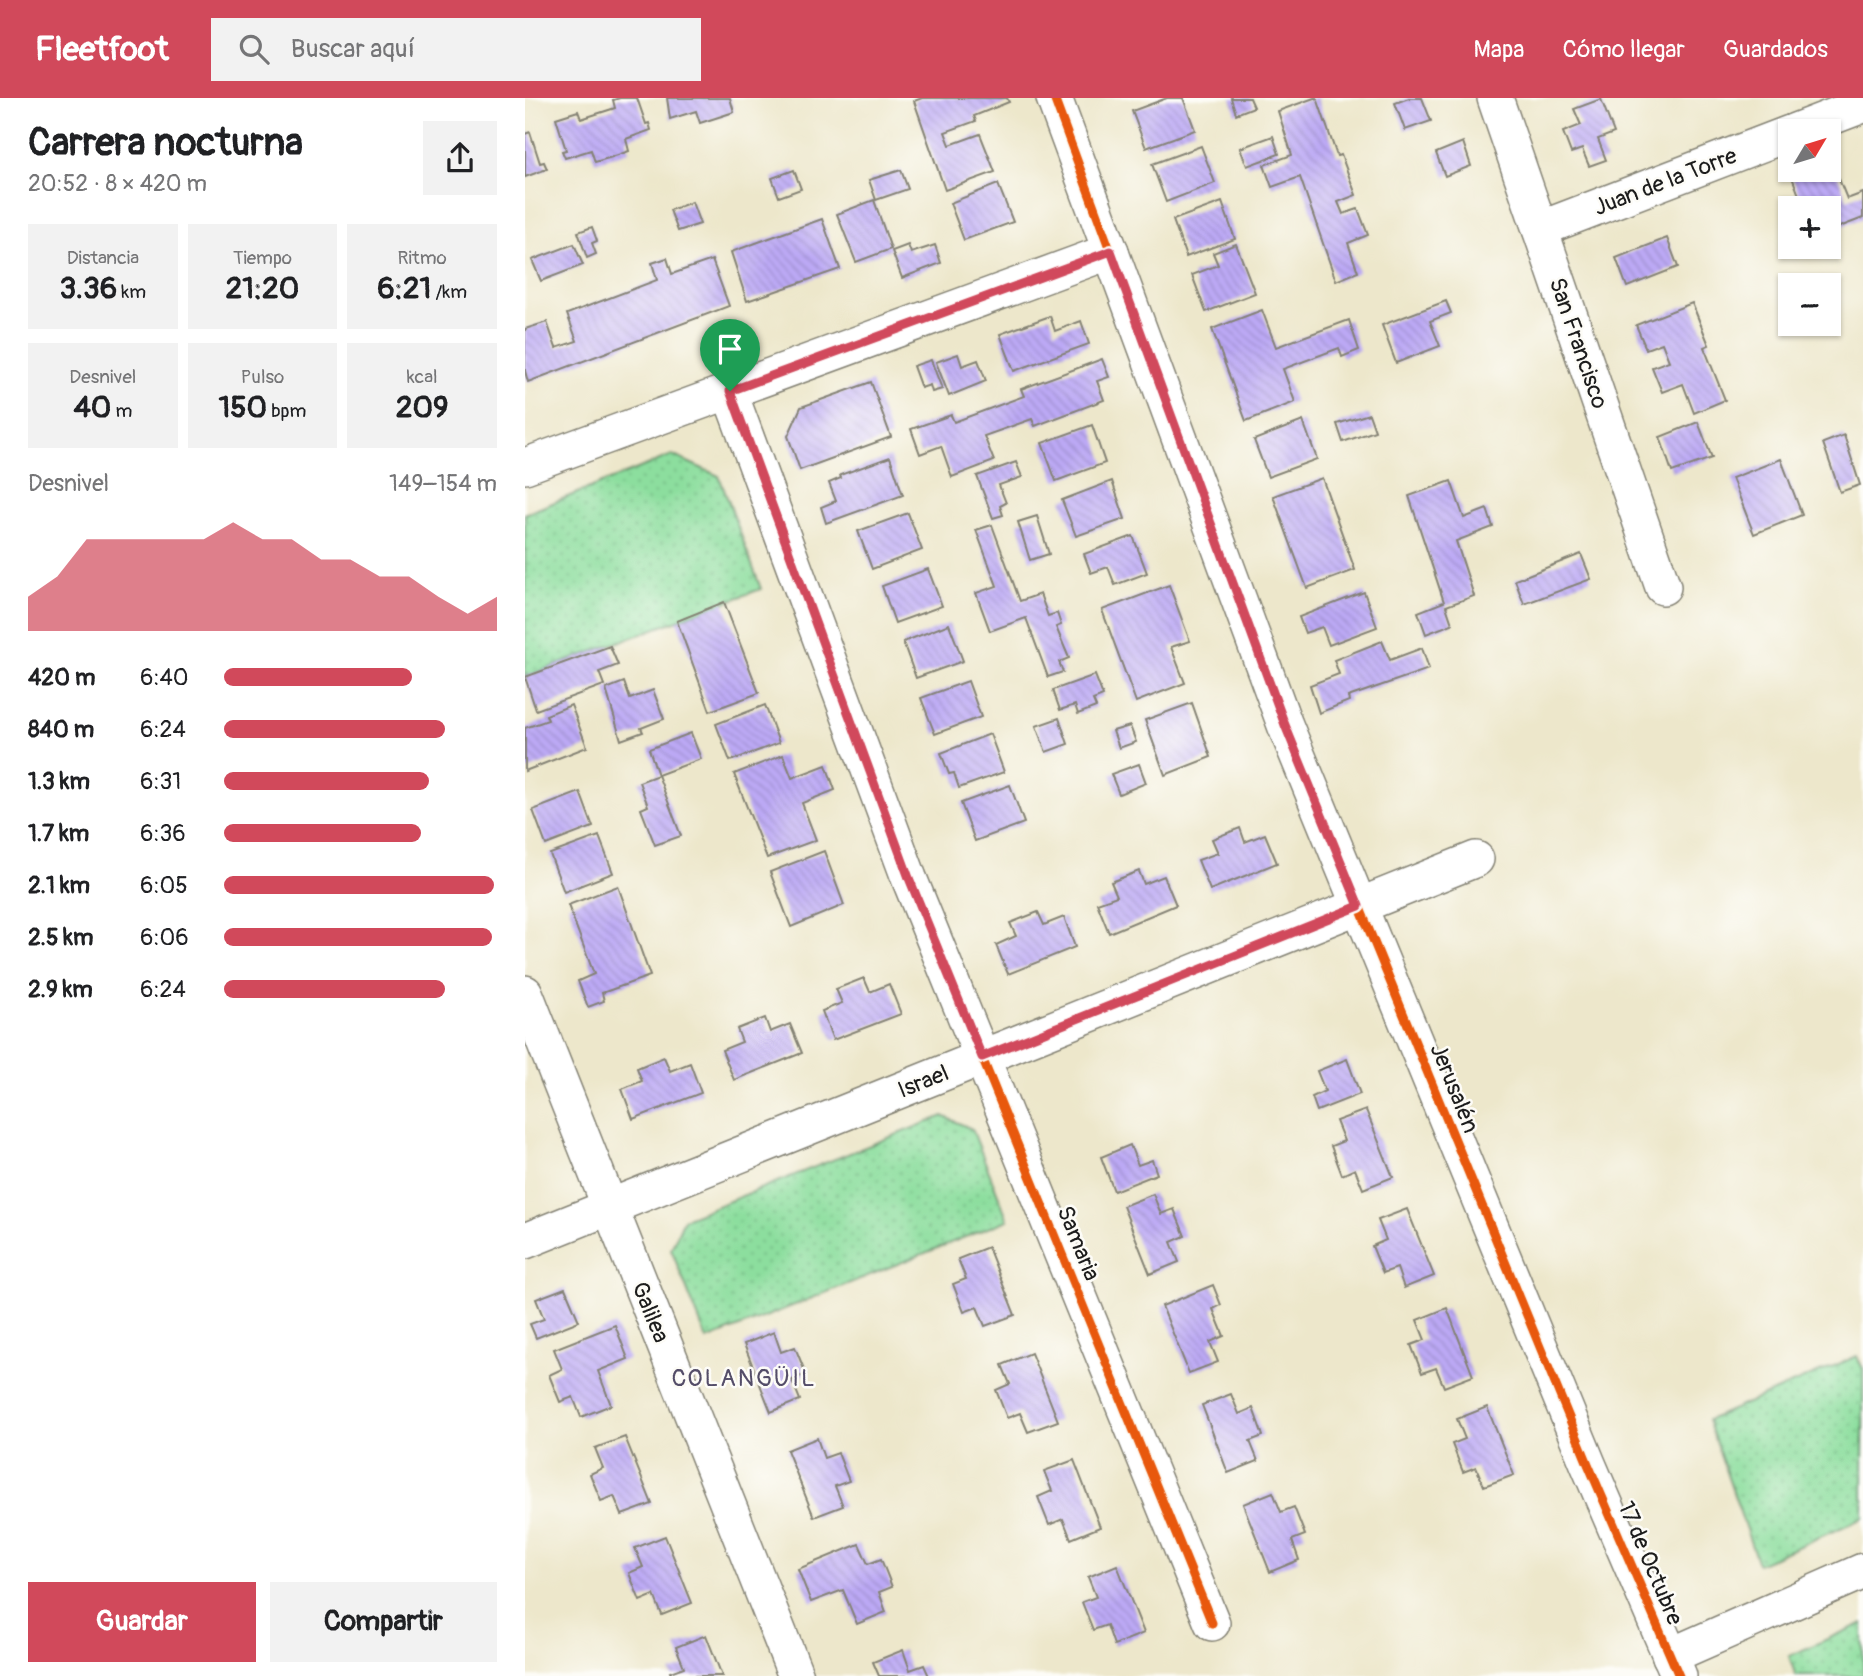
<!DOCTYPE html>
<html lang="es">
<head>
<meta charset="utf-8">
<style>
	body { margin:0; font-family:Pangolin,sans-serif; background:#f2f2f2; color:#202124; height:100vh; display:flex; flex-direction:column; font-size:26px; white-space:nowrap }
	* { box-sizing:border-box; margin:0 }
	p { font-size:23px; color:#757577 }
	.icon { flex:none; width:38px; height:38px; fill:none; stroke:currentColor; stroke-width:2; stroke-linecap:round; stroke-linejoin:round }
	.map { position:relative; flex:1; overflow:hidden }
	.drawer { display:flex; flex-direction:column; background:#fff; width:525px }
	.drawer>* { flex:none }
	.needle { width:46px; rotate:52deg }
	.fabs { position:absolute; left:1253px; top:21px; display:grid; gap:14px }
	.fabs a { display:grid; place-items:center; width:63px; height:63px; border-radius:0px; background:#fff; box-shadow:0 2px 5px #0004; font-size:35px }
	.pin { position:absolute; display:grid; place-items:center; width:60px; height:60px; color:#fff; margin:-72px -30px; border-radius:50% 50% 50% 0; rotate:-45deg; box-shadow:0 0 7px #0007 }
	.pin .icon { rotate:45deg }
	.round { display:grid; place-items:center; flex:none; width:74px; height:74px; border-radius:0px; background:#f2f2f2 }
	.headline { display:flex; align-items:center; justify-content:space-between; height:119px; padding:0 28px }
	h1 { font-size:38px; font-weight:800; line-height:52px }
	.stats { display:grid; grid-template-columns:repeat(3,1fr); gap:10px; height:119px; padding:7px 28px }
	.stats div { display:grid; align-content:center; border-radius:0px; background:#f2f2f2; text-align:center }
	.stats b { font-size:30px; font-weight:800 }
	.stats small { font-size:19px; font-weight:400 }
	.stats p { font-size:19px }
	.chart { height:196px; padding:14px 28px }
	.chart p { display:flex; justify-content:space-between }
	.chart svg { width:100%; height:126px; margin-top:7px; fill:#d1495b; opacity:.7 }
	.cta { display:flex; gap:14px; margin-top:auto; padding:14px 28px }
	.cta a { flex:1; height:80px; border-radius:0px; background:#d1495b; color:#fff; font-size:28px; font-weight:800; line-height:80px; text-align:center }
	.cta a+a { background:#f2f2f2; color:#202124 }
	ul { padding:0 28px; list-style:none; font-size:23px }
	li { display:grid; grid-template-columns:112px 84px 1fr; align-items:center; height:52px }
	li i { height:18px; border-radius:9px; background:#d1495b }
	header { display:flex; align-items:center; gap:42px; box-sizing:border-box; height:98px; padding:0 35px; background:#d1495b; color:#fff }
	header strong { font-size:33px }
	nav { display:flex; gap:38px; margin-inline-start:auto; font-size:24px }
	.search { width:490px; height:63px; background:#f2f2f2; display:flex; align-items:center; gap:18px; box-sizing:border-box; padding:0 24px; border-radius:0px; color:#757577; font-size:26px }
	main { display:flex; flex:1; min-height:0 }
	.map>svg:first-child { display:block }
	.grass { fill:url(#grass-dots); stroke:#547d5d; stroke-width:2 }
	.building { fill:url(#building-back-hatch) }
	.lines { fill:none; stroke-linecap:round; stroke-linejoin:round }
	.minor-casing { stroke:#848274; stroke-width:38 }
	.minor { stroke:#fff; stroke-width:35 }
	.cycleway-casing { stroke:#fdfcf7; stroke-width:13 }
	.cycleway { stroke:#e8590c; stroke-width:9 }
	.route-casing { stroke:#fff; stroke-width:14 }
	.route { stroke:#d1495b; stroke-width:9 }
	.labels { text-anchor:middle; stroke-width:5; stroke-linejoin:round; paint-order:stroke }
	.street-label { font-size:23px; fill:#1c1c1c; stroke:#fdfcf7 }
	.neighbourhood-label { font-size:24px; letter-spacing:2px; fill:#544d68; stroke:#fdfcf7 }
</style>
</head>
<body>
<header>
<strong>Fleetfoot</strong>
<div class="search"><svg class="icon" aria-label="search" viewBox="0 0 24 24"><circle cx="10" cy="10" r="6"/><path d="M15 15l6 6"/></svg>Buscar aquí</div>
<nav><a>Mapa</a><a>Cómo llegar</a><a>Guardados</a></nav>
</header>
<main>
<section class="drawer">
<div class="headline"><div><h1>Carrera nocturna</h1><p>20:52 · 8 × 420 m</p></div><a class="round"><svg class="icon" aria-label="share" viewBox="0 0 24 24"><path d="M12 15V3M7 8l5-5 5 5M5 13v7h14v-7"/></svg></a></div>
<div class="stats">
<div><p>Distancia</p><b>3.36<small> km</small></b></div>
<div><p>Tiempo</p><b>21:20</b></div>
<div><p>Ritmo</p><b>6:21<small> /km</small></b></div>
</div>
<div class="stats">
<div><p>Desnivel</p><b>40<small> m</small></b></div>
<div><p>Pulso</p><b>150<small> bpm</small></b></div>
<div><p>kcal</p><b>209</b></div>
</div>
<div class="chart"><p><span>Desnivel</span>149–154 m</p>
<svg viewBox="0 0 160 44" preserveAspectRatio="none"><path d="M0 44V32L10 25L20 12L30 12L40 12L50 12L60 12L70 6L80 12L90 12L100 19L110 19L120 25L130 25L140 32L150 38L160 32V44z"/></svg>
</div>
<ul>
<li><b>420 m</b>6:40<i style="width:69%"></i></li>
<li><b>840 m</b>6:24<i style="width:81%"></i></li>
<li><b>1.3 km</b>6:31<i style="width:75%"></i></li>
<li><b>1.7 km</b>6:36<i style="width:72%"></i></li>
<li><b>2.1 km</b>6:05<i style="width:99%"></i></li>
<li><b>2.5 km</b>6:06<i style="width:98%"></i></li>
<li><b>2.9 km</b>6:24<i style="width:81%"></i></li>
</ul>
<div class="cta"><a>Guardar</a><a>Compartir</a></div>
</section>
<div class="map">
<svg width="1338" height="1578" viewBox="0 0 1338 1578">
	<defs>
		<pattern id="grass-dots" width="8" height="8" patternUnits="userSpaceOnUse" patternTransform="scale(1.75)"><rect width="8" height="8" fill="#8cde9e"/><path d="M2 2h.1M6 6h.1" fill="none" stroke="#78be88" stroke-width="1.8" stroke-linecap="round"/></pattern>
		<pattern id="building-back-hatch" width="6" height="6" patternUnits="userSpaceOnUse" patternTransform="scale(1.75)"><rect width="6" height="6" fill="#bca9f5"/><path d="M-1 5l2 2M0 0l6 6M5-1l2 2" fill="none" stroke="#a191d1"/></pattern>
	</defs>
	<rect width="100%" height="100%" fill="#fdfcf7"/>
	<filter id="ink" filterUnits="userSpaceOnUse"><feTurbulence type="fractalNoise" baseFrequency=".0143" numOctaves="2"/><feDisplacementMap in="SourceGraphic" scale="14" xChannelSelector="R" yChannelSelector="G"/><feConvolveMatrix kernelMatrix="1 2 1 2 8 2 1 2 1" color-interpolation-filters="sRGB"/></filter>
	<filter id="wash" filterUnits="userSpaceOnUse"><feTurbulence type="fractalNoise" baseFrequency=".00686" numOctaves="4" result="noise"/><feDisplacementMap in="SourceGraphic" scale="28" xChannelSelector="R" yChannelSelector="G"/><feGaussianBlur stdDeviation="1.57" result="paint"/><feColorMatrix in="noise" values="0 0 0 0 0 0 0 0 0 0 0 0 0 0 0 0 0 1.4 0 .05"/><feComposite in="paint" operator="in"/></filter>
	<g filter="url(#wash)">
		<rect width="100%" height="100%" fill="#ede7cb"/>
		<g class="grass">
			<path d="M 147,357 L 194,378 L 236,491 L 0,579 L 0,416 Z"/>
			<path d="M 418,1018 L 447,1031 L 483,1122 L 182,1242 L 146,1151 L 159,1121 Z"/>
			<path d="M 1332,1258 L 1338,1271 L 1338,1420 L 1233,1466 L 1183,1322 Z"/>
			<path d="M 1338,1525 L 1338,1578 L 1271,1578 L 1264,1558 Z"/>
		</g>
		<g id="blocks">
			<g class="building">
				<path d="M 95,0 L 112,0 L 121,26 L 124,25 L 126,32 L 101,41 L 104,53 L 87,59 L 70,64 L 66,52 L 40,60 L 37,53 L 41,52 L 31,20 L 53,13 L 56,21 L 90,10 L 88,2 Z"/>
				<path d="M 142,0 L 205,0 L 209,14 L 175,25 L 171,13 L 145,21 Z"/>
				<path d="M 397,0 L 482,0 L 484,4 L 449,18 L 451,23 L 420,34 L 425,47 L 455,36 L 470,74 L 420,92 L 389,3 Z"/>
				<path d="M 642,0 L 658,0 L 670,32 L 621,50 L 607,13 Z"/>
				<path d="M 706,0 L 725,0 L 729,9 L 711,16 Z"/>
				<path d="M 789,0 L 792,0 L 812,58 L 816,57 L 831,97 L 813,104 L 818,116 L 833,111 L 843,137 L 823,145 L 833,174 L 811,183 L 775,79 L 747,89 L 739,67 L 767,57 L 753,13 Z"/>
				<path d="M 884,0 L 897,0 L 906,23 L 880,32 L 870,5 Z"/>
				<path d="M 1076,1 L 1089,35 L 1073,41 L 1081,62 L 1064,68 L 1057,51 L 1046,55 L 1038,34 L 1056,27 L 1049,11 Z"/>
				<path d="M 5,34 L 15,65 L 19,64 L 22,71 L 0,79 L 0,36 Z"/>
				<path d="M 748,38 L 754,56 L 722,68 L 715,50 Z"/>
				<path d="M 938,44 L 946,68 L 920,78 L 911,55 Z"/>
				<path d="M 676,48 L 690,85 L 641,104 L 627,66 Z"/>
				<path d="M 1307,64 L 1322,101 L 1338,95 L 1338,120 L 1304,133 L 1304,110 L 1279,110 L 1267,79 L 1286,72 L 1304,72 L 1304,65 Z"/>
				<path d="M 269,72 L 276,91 L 254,99 L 247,80 Z"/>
				<path d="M 376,72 L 383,91 L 351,102 L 344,82 Z"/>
				<path d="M 473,86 L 488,124 L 439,142 L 425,105 Z"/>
				<path d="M 349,102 L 366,151 L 331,164 L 312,116 Z"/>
				<path d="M 167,104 L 175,126 L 153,133 L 145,112 Z"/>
				<path d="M 697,104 L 710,141 L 661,159 L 648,122 Z"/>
				<path d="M 297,121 L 315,171 L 222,203 L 206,154 Z"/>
				<path d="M 67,129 L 72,143 L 67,145 L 71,156 L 62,160 L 53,134 Z"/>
				<path d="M 1142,140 L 1153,169 L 1102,189 L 1091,160 Z"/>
				<path d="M 49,146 L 58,167 L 16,183 L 7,162 Z"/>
				<path d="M 711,146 L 730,195 L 681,214 L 667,177 L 693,167 L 688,155 Z"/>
				<path d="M 383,147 L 386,155 L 410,147 L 416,165 L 377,180 L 367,153 Z"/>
				<path d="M 142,160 L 147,176 L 187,162 L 204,208 L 3,284 L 0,273 L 0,231 L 22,224 L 31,250 L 52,243 L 42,216 L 132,182 L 127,165 Z"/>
				<path d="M 921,203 L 926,215 L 905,223 L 915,248 L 871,265 L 857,227 Z"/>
				<path d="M 1167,205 L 1184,247 L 1179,249 L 1200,302 L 1169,315 L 1158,286 L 1137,294 L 1127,269 L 1144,263 L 1137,245 L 1121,251 L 1111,227 Z"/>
				<path d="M 737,212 L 751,249 L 824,222 L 834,252 L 817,259 L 814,250 L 758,271 L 770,304 L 721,323 L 687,231 Z"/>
				<path d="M 525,218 L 530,233 L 556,223 L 564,246 L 489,273 L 475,236 Z"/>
				<path d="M 433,256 L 437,268 L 453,262 L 461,283 L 424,298 L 411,264 Z"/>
				<path d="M 577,261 L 584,279 L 572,283 L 579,302 L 510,328 L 507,321 L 459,338 L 469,363 L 427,379 L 416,348 L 395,356 L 386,331 L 426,317 L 429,324 L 499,298 L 496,291 Z"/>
				<path d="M 406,262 L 417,291 L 407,294 L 405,287 L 396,290 L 388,268 Z"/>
				<path d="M 346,284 L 366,339 L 275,372 L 263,338 L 276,309 Z"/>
				<path d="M 844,316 L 850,333 L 818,344 L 812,326 Z"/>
				<path d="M 778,323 L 792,361 L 743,379 L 729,342 Z"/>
				<path d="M 1173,324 L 1187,360 L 1147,374 L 1135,339 Z"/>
				<path d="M 567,327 L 580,365 L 531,383 L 517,345 Z"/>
				<path d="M 1319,337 L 1335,387 L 1315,394 L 1298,345 Z"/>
				<path d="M 365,359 L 378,397 L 301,425 L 296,409 L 311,403 L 304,385 L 316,380 L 315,377 Z"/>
				<path d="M 1256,361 L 1277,417 L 1229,436 L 1207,380 Z"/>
				<path d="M 491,364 L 497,379 L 474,387 L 481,405 L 475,408 L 478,417 L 468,420 L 452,378 Z"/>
				<path d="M 797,380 L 830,472 L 782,490 L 748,398 Z"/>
				<path d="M 587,383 L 600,421 L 551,438 L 537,402 Z"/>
				<path d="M 926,383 L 939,420 L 962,411 L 968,429 L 931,443 L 949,498 L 921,508 L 927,526 L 901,536 L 893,514 L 919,504 L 884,398 Z"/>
				<path d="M 383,415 L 397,452 L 347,471 L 333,433 Z"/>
				<path d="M 512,418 L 524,456 L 505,462 L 493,424 Z"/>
				<path d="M 467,427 L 495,503 L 515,496 L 523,518 L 532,515 L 536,527 L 531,529 L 544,560 L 534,564 L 538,574 L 523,579 L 501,520 L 465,533 L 451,495 L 472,488 L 451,432 Z"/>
				<path d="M 608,438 L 622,475 L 590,487 L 583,469 L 566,475 L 559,456 Z"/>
				<path d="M 1056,456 L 1066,481 L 999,506 L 990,482 Z"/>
				<path d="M 403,471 L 417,508 L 370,525 L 357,488 Z"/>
				<path d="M 644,487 L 665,543 L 646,549 L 660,585 L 611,604 L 577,512 Z"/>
				<path d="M 839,494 L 852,529 L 804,547 L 797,529 L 780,535 L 774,519 Z"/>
				<path d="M 199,504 L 234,595 L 185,613 L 152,523 Z"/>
				<path d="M 424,526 L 438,563 L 391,580 L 378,544 Z"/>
				<path d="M 857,543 L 865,562 L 897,550 L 904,571 L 823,599 L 824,603 L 794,615 L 785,587 L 814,576 L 809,562 Z"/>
				<path d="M 85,548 L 93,567 L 74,574 L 79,587 L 11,612 L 0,579 Z"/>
				<path d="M 570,577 L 578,598 L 568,602 L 571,609 L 553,616 L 550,607 L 535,612 L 528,592 Z"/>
				<path d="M 443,583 L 456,619 L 410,636 L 396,600 Z"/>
				<path d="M 99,584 L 105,601 L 128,592 L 139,621 L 116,630 L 118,634 L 96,642 L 81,591 Z"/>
				<path d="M 667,605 L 686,659 L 640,677 L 620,622 Z"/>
				<path d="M 46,607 L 62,649 L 0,673 L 0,630 L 23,622 L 21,617 Z"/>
				<path d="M 240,607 L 254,645 L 205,663 L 191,626 Z"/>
				<path d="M 534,620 L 543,646 L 521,654 L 511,628 Z"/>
				<path d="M 605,628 L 611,644 L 594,650 L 588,633 Z"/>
				<path d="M 166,635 L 176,661 L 133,677 L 124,651 Z"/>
				<path d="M 465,636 L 479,674 L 434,690 L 429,675 L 424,676 L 416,655 Z"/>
				<path d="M 258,657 L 267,680 L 301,667 L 310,692 L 277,705 L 291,742 L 242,760 L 209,676 Z"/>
				<path d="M 614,666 L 621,685 L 594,696 L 586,676 Z"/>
				<path d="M 133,677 L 156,738 L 130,747 L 116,711 L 123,708 L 114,684 Z"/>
				<path d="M 485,687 L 499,725 L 450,743 L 436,705 Z"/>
				<path d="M 55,694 L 68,729 L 21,747 L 8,712 Z"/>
				<path d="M 715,730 L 720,744 L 740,736 L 752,765 L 685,792 L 673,762 L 693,755 L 687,741 Z"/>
				<path d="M 74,738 L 88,775 L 39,794 L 25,756 Z"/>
				<path d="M 299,753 L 319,807 L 266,829 L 245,774 Z"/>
				<path d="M 614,773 L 619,786 L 639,778 L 651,807 L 584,835 L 572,805 L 592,798 L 586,784 Z"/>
				<path d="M 93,788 L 125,878 L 77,895 L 79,903 L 63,909 L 53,883 L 69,876 L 43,807 Z"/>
				<path d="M 513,814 L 519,827 L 539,819 L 550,849 L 483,876 L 471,847 L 491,838 L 485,825 Z"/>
				<path d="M 339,880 L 345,894 L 364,886 L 376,916 L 308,942 L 297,913 L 317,905 L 311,891 Z"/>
				<path d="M 240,920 L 245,934 L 265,926 L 277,955 L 209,982 L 197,952 L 217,944 L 212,931 Z"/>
				<path d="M 139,959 L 145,973 L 165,965 L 176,995 L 108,1021 L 97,991 L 117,983 L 112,970 Z"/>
				<path d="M 822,961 L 835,996 L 792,1013 L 787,999 L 800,993 L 792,973 Z"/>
				<path d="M 841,1012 L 868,1079 L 838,1091 L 830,1071 L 817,1077 L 806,1048 L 819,1043 L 811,1023 Z"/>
				<path d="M 605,1047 L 613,1067 L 627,1062 L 632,1076 L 589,1093 L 576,1059 Z"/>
				<path d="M 628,1096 L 636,1116 L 649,1111 L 660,1138 L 646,1144 L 654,1164 L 625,1176 L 598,1108 Z"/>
				<path d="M 882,1111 L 909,1178 L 879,1190 L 872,1170 L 858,1175 L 847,1148 L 861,1142 L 853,1122 Z"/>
				<path d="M 463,1149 L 490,1217 L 460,1228 L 452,1209 L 439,1214 L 428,1186 L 441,1181 L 433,1161 Z"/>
				<path d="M 688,1187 L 696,1207 L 688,1211 L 699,1238 L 685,1244 L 693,1264 L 664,1275 L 637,1208 Z"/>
				<path d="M 40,1190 L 54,1223 L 11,1240 L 5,1226 L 19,1221 L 11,1201 Z"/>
				<path d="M 922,1210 L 948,1278 L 919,1289 L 911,1270 L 897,1275 L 886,1247 L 900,1242 L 892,1222 Z"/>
				<path d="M 90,1227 L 103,1261 L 73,1273 L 86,1307 L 56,1319 L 48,1299 L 35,1304 L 24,1277 L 37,1271 L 29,1251 Z"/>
				<path d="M 249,1234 L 256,1254 L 270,1249 L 281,1276 L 267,1282 L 275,1302 L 246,1314 L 219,1246 Z"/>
				<path d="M 506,1255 L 533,1323 L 503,1334 L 495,1315 L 482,1320 L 471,1292 L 485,1286 L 477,1267 Z"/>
				<path d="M 706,1296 L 714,1316 L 728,1310 L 738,1338 L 725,1343 L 733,1363 L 703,1375 L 677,1307 Z"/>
				<path d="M 962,1309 L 989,1377 L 959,1388 L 951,1369 L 938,1374 L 927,1346 L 940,1341 L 932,1321 Z"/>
				<path d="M 100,1339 L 127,1406 L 97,1417 L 89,1398 L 76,1403 L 65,1376 L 78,1370 L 70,1350 Z"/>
				<path d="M 292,1340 L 299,1360 L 313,1355 L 324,1383 L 310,1388 L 318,1408 L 289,1419 L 262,1352 Z"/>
				<path d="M 549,1362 L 575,1429 L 546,1441 L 538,1421 L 524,1427 L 513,1399 L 527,1393 L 519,1373 Z"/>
				<path d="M 748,1394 L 756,1414 L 769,1409 L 780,1437 L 767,1442 L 774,1462 L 745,1474 L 718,1406 Z"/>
				<path d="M 140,1438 L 167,1505 L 137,1517 L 129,1497 L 115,1503 L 104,1475 L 118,1469 L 110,1450 Z"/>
				<path d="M 334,1446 L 343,1466 L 356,1461 L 367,1489 L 354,1494 L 361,1514 L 332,1526 L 318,1492 L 286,1504 L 273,1471 Z"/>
				<path d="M 592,1467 L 619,1535 L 589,1547 L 582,1527 L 568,1532 L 557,1504 L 571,1499 L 563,1479 Z"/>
				<path d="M 181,1537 L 197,1578 L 147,1578 L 145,1574 L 159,1569 L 151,1549 Z"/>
				<path d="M 378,1552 L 385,1572 L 399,1567 L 404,1578 L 354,1578 L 348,1564 Z"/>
			</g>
		</g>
	</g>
	<g filter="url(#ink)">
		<use href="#blocks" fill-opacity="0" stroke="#848274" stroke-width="2"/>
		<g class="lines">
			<g class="minor-casing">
				<g id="minor">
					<path d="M 529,0 L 760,627 L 1063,1366 L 1154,1578"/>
					<path d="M 970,0 L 1138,489"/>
					<path d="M 1270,33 L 1338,7"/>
					<path d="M 1015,131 L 1265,35"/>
					<path d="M 204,293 L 384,780 L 687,1525"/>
					<path d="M 0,368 L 586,153"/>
					<path d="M 0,895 L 271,1578"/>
					<path d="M 0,1143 L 951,761"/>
					<path d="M 1145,1558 L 1338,1473"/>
				</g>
			</g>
			<use href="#minor" class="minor"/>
			<g class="cycleway-casing">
				<g id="cycleway">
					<path d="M 529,0 L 760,627 L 1063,1366 L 1154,1578"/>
					<path d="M 204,293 L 384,780 L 687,1525"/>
				</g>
			</g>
			<use href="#cycleway" class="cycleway"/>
		</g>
	</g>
	<g class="lines" filter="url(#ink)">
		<g class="route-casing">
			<path id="route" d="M 586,153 L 760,627 L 834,808 L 457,959 L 384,780 L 205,293 Z"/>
		</g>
		<use href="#route" class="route"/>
	</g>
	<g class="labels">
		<g class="street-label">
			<text transform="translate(1140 83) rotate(-21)" y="8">Juan de la Torre</text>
			<text transform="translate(1054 245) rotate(71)" y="8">San Francisco</text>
			<text transform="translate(398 983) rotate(-22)" y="8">Israel</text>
			<text transform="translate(930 990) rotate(68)" y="8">Jerusalén</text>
			<text transform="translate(554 1145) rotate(68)" y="8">Samaria</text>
			<text transform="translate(126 1214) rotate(68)" y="8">Galilea</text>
			<text transform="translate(1126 1465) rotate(67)" y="8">17 de Octubre</text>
		</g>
		<g class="neighbourhood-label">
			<text x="219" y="1288">COLANGÜIL</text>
		</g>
	</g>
</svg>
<div class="fabs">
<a><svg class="needle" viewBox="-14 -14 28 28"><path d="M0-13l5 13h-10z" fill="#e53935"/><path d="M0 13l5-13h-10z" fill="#757577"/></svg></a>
<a>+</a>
<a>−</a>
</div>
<div class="pin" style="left:205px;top:293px;background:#1e9e55"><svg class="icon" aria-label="arrive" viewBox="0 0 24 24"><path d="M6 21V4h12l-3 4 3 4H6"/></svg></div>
</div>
</main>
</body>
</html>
